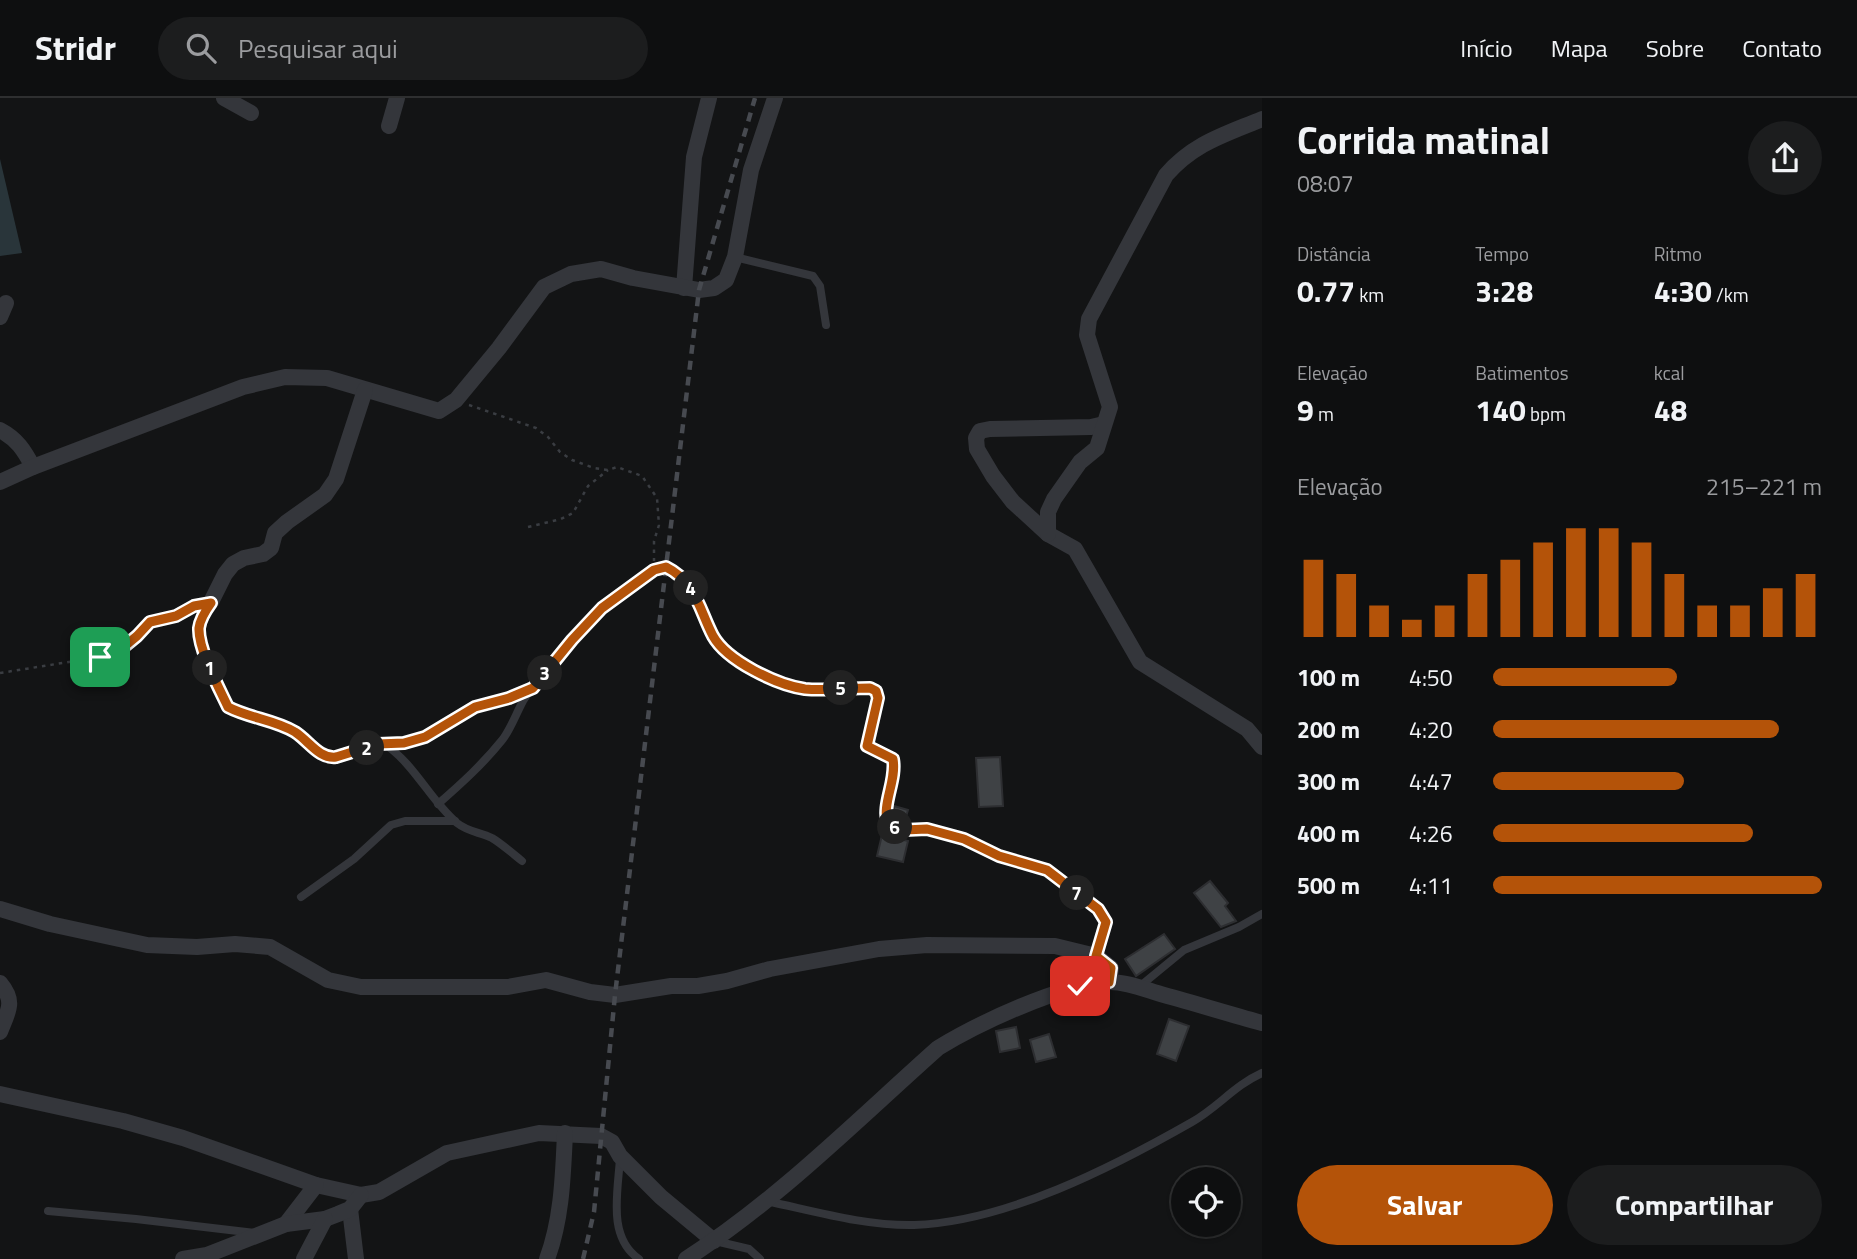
<!DOCTYPE html>
<html lang="pt">
<head>
<meta charset="utf-8">
<style>
	body { margin:0; font-family:"Titillium Web",sans-serif; background:#1c1d1e; color:#f1f3f6; height:100vh; display:flex; flex-direction:column; font-size:26px; white-space:nowrap }
	* { box-sizing:border-box; margin:0 }
	p { font-size:23px; color:#9b9c9f }
	.icon { flex:none; width:38px; height:38px; fill:none; stroke:currentColor; stroke-width:2; stroke-linecap:round; stroke-linejoin:round }
	.map { position:relative; flex:1; overflow:hidden }
	.sheet { display:flex; flex-direction:column; background:#0e0f10; width:595px }
	.sheet>* { flex:none }
	.controls { position:absolute; left:1171px; top:1069px; display:grid; gap:14px }
	.controls a { display:grid; place-items:center; width:70px; height:70px; border-radius:50%; background:#0e0f10; box-shadow:0 2px 5px #0004,0 0 0 2px #2e2f30; font-size:35px }
	.pin { position:absolute; display:grid; place-items:center; width:60px; height:60px; color:#fff; margin:-30px; border-radius:14px; box-shadow:0 4px 10px #0006 }
	.km { position:absolute; width:35px; height:35px; margin:-18px; border-radius:50%; background:#222; color:#fff; font-size:19px; line-height:35px; text-align:center }
	.round { display:grid; place-items:center; flex:none; width:74px; height:74px; border-radius:37px; background:#1c1d1e }
	.head { display:flex; align-items:center; justify-content:space-between; height:119px; padding:0 35px }
	h1 { font-size:38px; font-weight:700; line-height:52px }
	.stats { display:grid; grid-template-columns:repeat(3,1fr); gap:10px; height:119px; padding:7px 35px }
	.stats div { display:grid; align-content:center }
	.stats b { font-size:30px; font-weight:700 }
	.stats small { font-size:19px; font-weight:400 }
	.stats p { font-size:19px }
	.chart { height:196px; padding:14px 35px }
	.chart p { display:flex; justify-content:space-between }
	.chart svg { width:100%; height:126px; margin-top:7px; stroke:#b45309; stroke-width:6 }
	.action { display:flex; gap:14px; margin-top:auto; padding:14px 35px }
	.action a { flex:1; height:80px; border-radius:42px; background:#b45309; color:#fff; font-size:28px; font-weight:700; line-height:80px; text-align:center }
	.action a+a { background:#1c1d1e; color:#f1f3f6 }
	ul { padding:0 35px; list-style:none; font-size:23px }
	li { display:grid; grid-template-columns:112px 84px 1fr; align-items:center; height:52px }
	li i { height:18px; border-radius:9px; background:#b45309 }
	header { display:flex; align-items:center; gap:42px; box-sizing:border-box; height:98px; padding:0 35px; background:#0e0f10; border-bottom:2px solid #2e2f30 }
	header strong { font-size:33px }
	nav { display:flex; gap:38px; margin-inline-start:auto; font-size:24px }
	.search { width:490px; height:63px; background:#1c1d1e; display:flex; align-items:center; gap:18px; box-sizing:border-box; padding:0 24px; border-radius:38px; color:#9b9c9f; font-size:26px }
	main { display:flex; flex:1; min-height:0 }
	.map>svg:first-child { display:block }
	.water { fill:#29353a }
	.building { fill:#3f4245; stroke:#2d2e31; stroke-width:2 }
	.lines { fill:none; stroke-linecap:round; stroke-linejoin:round }
	.path { stroke:#3a3d42; stroke-width:2.5; stroke-dasharray:3.5 5; stroke-linecap:butt }
	.lane { stroke:#34363b; stroke-width:8 }
	.street { stroke:#34363b; stroke-width:16 }
	.rail { stroke:#474a50; stroke-width:4.5; stroke-dasharray:9 7; stroke-linecap:butt }
	.route-casing { stroke:#fff; stroke-width:14 }
	.route { stroke:#b45309; stroke-width:9 }
</style>
</head>
<body>
<header>
<strong>Stridr</strong>
<div class="search"><svg class="icon" aria-label="search" viewBox="0 0 24 24"><circle cx="10" cy="10" r="6"/><path d="M15 15l6 6"/></svg>Pesquisar aqui</div>
<nav><a>Início</a><a>Mapa</a><a>Sobre</a><a>Contato</a></nav>
</header>
<main>
<div class="map">
<svg width="1262" height="1161" viewBox="0 0 1262 1161">
	<rect width="100%" height="100%" fill="#131415"/>
	<path class="water" d="M 0,61 L 22,155 L 0,158 Z"/>
	<g class="building">
		<path d="M 1000,659 L 1003,708 L 979,709 L 976,660 Z"/>
		<path d="M 894,708 L 908,712 L 904,725 L 894,722 Z"/>
		<path d="M 887,734 L 901,738 L 900,741 L 908,743 L 903,764 L 877,758 L 882,737 L 886,738 Z"/>
		<path d="M 1210,783 L 1228,805 L 1225,808 L 1236,823 L 1221,829 L 1194,795 Z"/>
		<path d="M 1164,836 L 1175,851 L 1136,878 L 1125,861 Z"/>
		<path d="M 1169,921 L 1189,928 L 1176,963 L 1157,956 Z"/>
		<path d="M 1016,929 L 1020,950 L 1000,954 L 996,933 Z"/>
		<path d="M 1049,936 L 1056,959 L 1036,964 L 1030,942 Z"/>
	</g>
	<g class="lines">
		<g class="path">
			<path d="M 469,307 L 536,330 L 548,339 L 560,354 L 572,362 L 594,370 L 608,372 L 617,369 L 642,378 L 657,400 L 659,427 L 654,443 L 654,463"/>
			<path d="M 528,429 L 561,421 L 573,415 L 588,388 L 608,372"/>
			<path d="M 0,575 L 100,559 L 120,552 L 137,538 L 150,524 L 176,518 L 197,507"/>
		</g>
		<g class="lane">
			<path d="M 735,159 L 813,178 L 820,188 L 826,227"/>
			<path d="M 211,504 C 206,512 200,521 199,530 C 198,550 219,590 228,609 C 248,620 272,621 293,633 C 306,640 315,654 329,660 L 378,646 L 404,645 L 425,639 L 475,609 L 509,600 L 533,590"/>
			<path d="M 383,645 C 415,666 429,701 457,725 C 468,734 480,734 492,740 C 502,746 512,755 522,763"/>
			<path d="M 438,706 C 462,685 483,666 503,641 C 511,630 516,616 523,603 C 549,561 619,482 666,469 C 696,484 699,511 713,538 C 727,563 777,587 805,591 C 825,593 849,590 870,590 L 876,593 L 878,600 L 867,648 L 893,661 C 897,683 881,706 888,727 L 904,732 L 927,731 L 964,741 L 999,758 L 1047,772 L 1099,811 L 1106,824 L 1096,858"/>
			<path d="M 301,799 L 354,761 L 391,727 L 405,723 L 455,723"/>
			<path d="M 1139,889 L 1184,852 L 1239,829 L 1262,816"/>
			<path d="M 620,1060 C 618,1094 607,1139 639,1161"/>
			<path d="M 766,1103 C 814,1113 864,1128 914,1127 C 1006,1124 1113,1069 1192,1024 C 1217,1010 1235,987 1262,975"/>
			<path d="M 48,1113 L 136,1121 L 255,1135"/>
			<path d="M 715,1143 L 749,1151 L 760,1161"/>
		</g>
		<g class="street">
			<path d="M 224,0 L 251,15"/>
			<path d="M 389,28 L 397,0"/>
			<path d="M 684,190 L 694,59 L 709,0"/>
			<path d="M 0,219 L 6,205"/>
			<path d="M 1104,326 L 1091,329 L 990,331 L 980,333 L 976,340 L 977,351 L 993,378 L 1013,404 L 1048,436 L 1075,451 L 1140,564 L 1247,631 L 1262,649"/>
			<path d="M 0,332 C 17,341 24,352 33,369"/>
			<path d="M 0,384 L 33,369 L 243,289 L 285,279 L 327,280 L 439,313 L 456,302 L 499,250 L 544,189 L 571,176 L 601,171 L 633,180 L 699,192 L 714,190 L 726,182 L 735,159 L 751,72 L 775,0"/>
			<path d="M 1048,436 L 1048,414 L 1054,401 L 1080,364 L 1097,350 L 1110,309 L 1087,237 L 1089,221 L 1166,77 C 1194,45 1224,37 1262,21"/>
			<path d="M 211,504 L 225,476 L 233,466 L 244,460 L 263,456 L 271,450 L 275,435 L 287,424 L 325,397 L 336,381 L 365,292"/>
			<path d="M 0,811 L 50,826 L 147,847 L 197,849 L 235,846 L 270,849 L 328,882 L 361,889 L 508,889 L 546,882 L 590,894 L 615,897 L 671,888 L 698,888 L 727,883 L 770,871 L 879,851 L 927,847 L 1055,848 L 1096,858 L 1111,870 L 1109,884"/>
			<path d="M 0,885 C 16,904 8,913 0,934"/>
			<path d="M 0,996 L 123,1023 L 183,1040 L 316,1087 L 361,1097 L 379,1094 L 447,1055 L 539,1035 L 601,1038 L 612,1044 L 620,1058 L 661,1099 L 714,1143"/>
			<path d="M 350,1111 L 356,1161"/>
			<path d="M 286,1126 L 316,1087"/>
			<path d="M 183,1161 L 207,1157 L 286,1126 L 325,1121 L 338,1116 L 350,1111 L 361,1097"/>
			<path d="M 304,1161 L 325,1121"/>
			<path d="M 547,1161 C 562,1121 563,1077 565,1035"/>
			<path d="M 686,1161 C 778,1102 857,1022 938,950 C 979,925 1060,887 1107,884 C 1125,883 1146,892 1164,897 C 1197,906 1229,916 1262,925"/>
		</g>
		<path class="rail" d="M 583,1161 L 594,1114 L 615,897 L 699,192 L 755,0"/>
	</g>
	<g class="lines">
		<g class="route-casing">
			<path id="route" d="M 100,559 L 120,552 L 137,538 L 150,524 L 176,518 L 194,508 L 211,505 C 206,512 200,521 199,530 C 198,551 219,590 228,609 C 249,620 275,622 295,634 C 309,643 319,661 336,659 L 378,646 L 404,645 L 425,639 L 475,609 L 509,600 L 533,590 L 572,542 L 602,510 L 654,472 L 666,469 C 696,484 699,511 713,538 C 727,563 777,587 805,591 C 825,593 849,590 870,590 L 876,593 L 878,600 L 867,648 L 893,661 C 897,683 881,706 888,727 L 904,732 L 927,731 L 964,741 L 999,758 L 1047,772 L 1098,811 L 1106,824 L 1096,858 L 1111,870 L 1109,884 L 1080,888"/>
		</g>
		<use href="#route" class="route"/>
	</g>
</svg>
<div class="controls">
<a><svg class="icon" aria-label="locate" viewBox="0 0 24 24"><circle cx="12" cy="12" r="6"/><path d="M12 2v4M12 18v4M2 12h4M18 12h4"/></svg></a>
</div>
<div class="pin" style="left:100px;top:559px;background:#1e9e55"><svg class="icon" aria-label="arrive" viewBox="0 0 24 24"><path d="M6 21V4h12l-3 4 3 4H6"/></svg></div>
<div class="pin" style="left:1080px;top:888px;background:#d93025"><svg class="icon" aria-label="check" viewBox="0 0 24 24"><path d="M5 12l5 5 9-10"/></svg></div>
<b class="km" style="left:210px;top:570px">1</b>
<b class="km" style="left:367px;top:650px">2</b>
<b class="km" style="left:545px;top:575px">3</b>
<b class="km" style="left:691px;top:490px">4</b>
<b class="km" style="left:841px;top:590px">5</b>
<b class="km" style="left:895px;top:729px">6</b>
<b class="km" style="left:1077px;top:795px">7</b>
</div>
<section class="sheet">
<div class="head"><div><h1>Corrida matinal</h1><p>08:07</p></div><a class="round"><svg class="icon" aria-label="share" viewBox="0 0 24 24"><path d="M12 15V3M7 8l5-5 5 5M5 13v7h14v-7"/></svg></a></div>
<div class="stats">
<div><p>Distância</p><b>0.77<small> km</small></b></div>
<div><p>Tempo</p><b>3:28</b></div>
<div><p>Ritmo</p><b>4:30<small> /km</small></b></div>
</div>
<div class="stats">
<div><p>Elevação</p><b>9<small> m</small></b></div>
<div><p>Batimentos</p><b>140<small> bpm</small></b></div>
<div><p>kcal</p><b>48</b></div>
</div>
<div class="chart"><p><span>Elevação</span>215–221 m</p>
<svg viewBox="0 0 160 44" preserveAspectRatio="none"><path d="M5 44V17M15 44V22M25 44V33M35 44V38M45 44V33M55 44V22M65 44V17M75 44V11M85 44V6M95 44V6M105 44V11M115 44V22M125 44V33M135 44V33M145 44V27M155 44V22"/></svg>
</div>
<ul>
<li><b>100 m</b>4:50<i style="width:56%"></i></li>
<li><b>200 m</b>4:20<i style="width:87%"></i></li>
<li><b>300 m</b>4:47<i style="width:58%"></i></li>
<li><b>400 m</b>4:26<i style="width:79%"></i></li>
<li><b>500 m</b>4:11<i style="width:100%"></i></li>
</ul>
<div class="action"><a>Salvar</a><a>Compartilhar</a></div>
</section>
</main>
</body>
</html>
